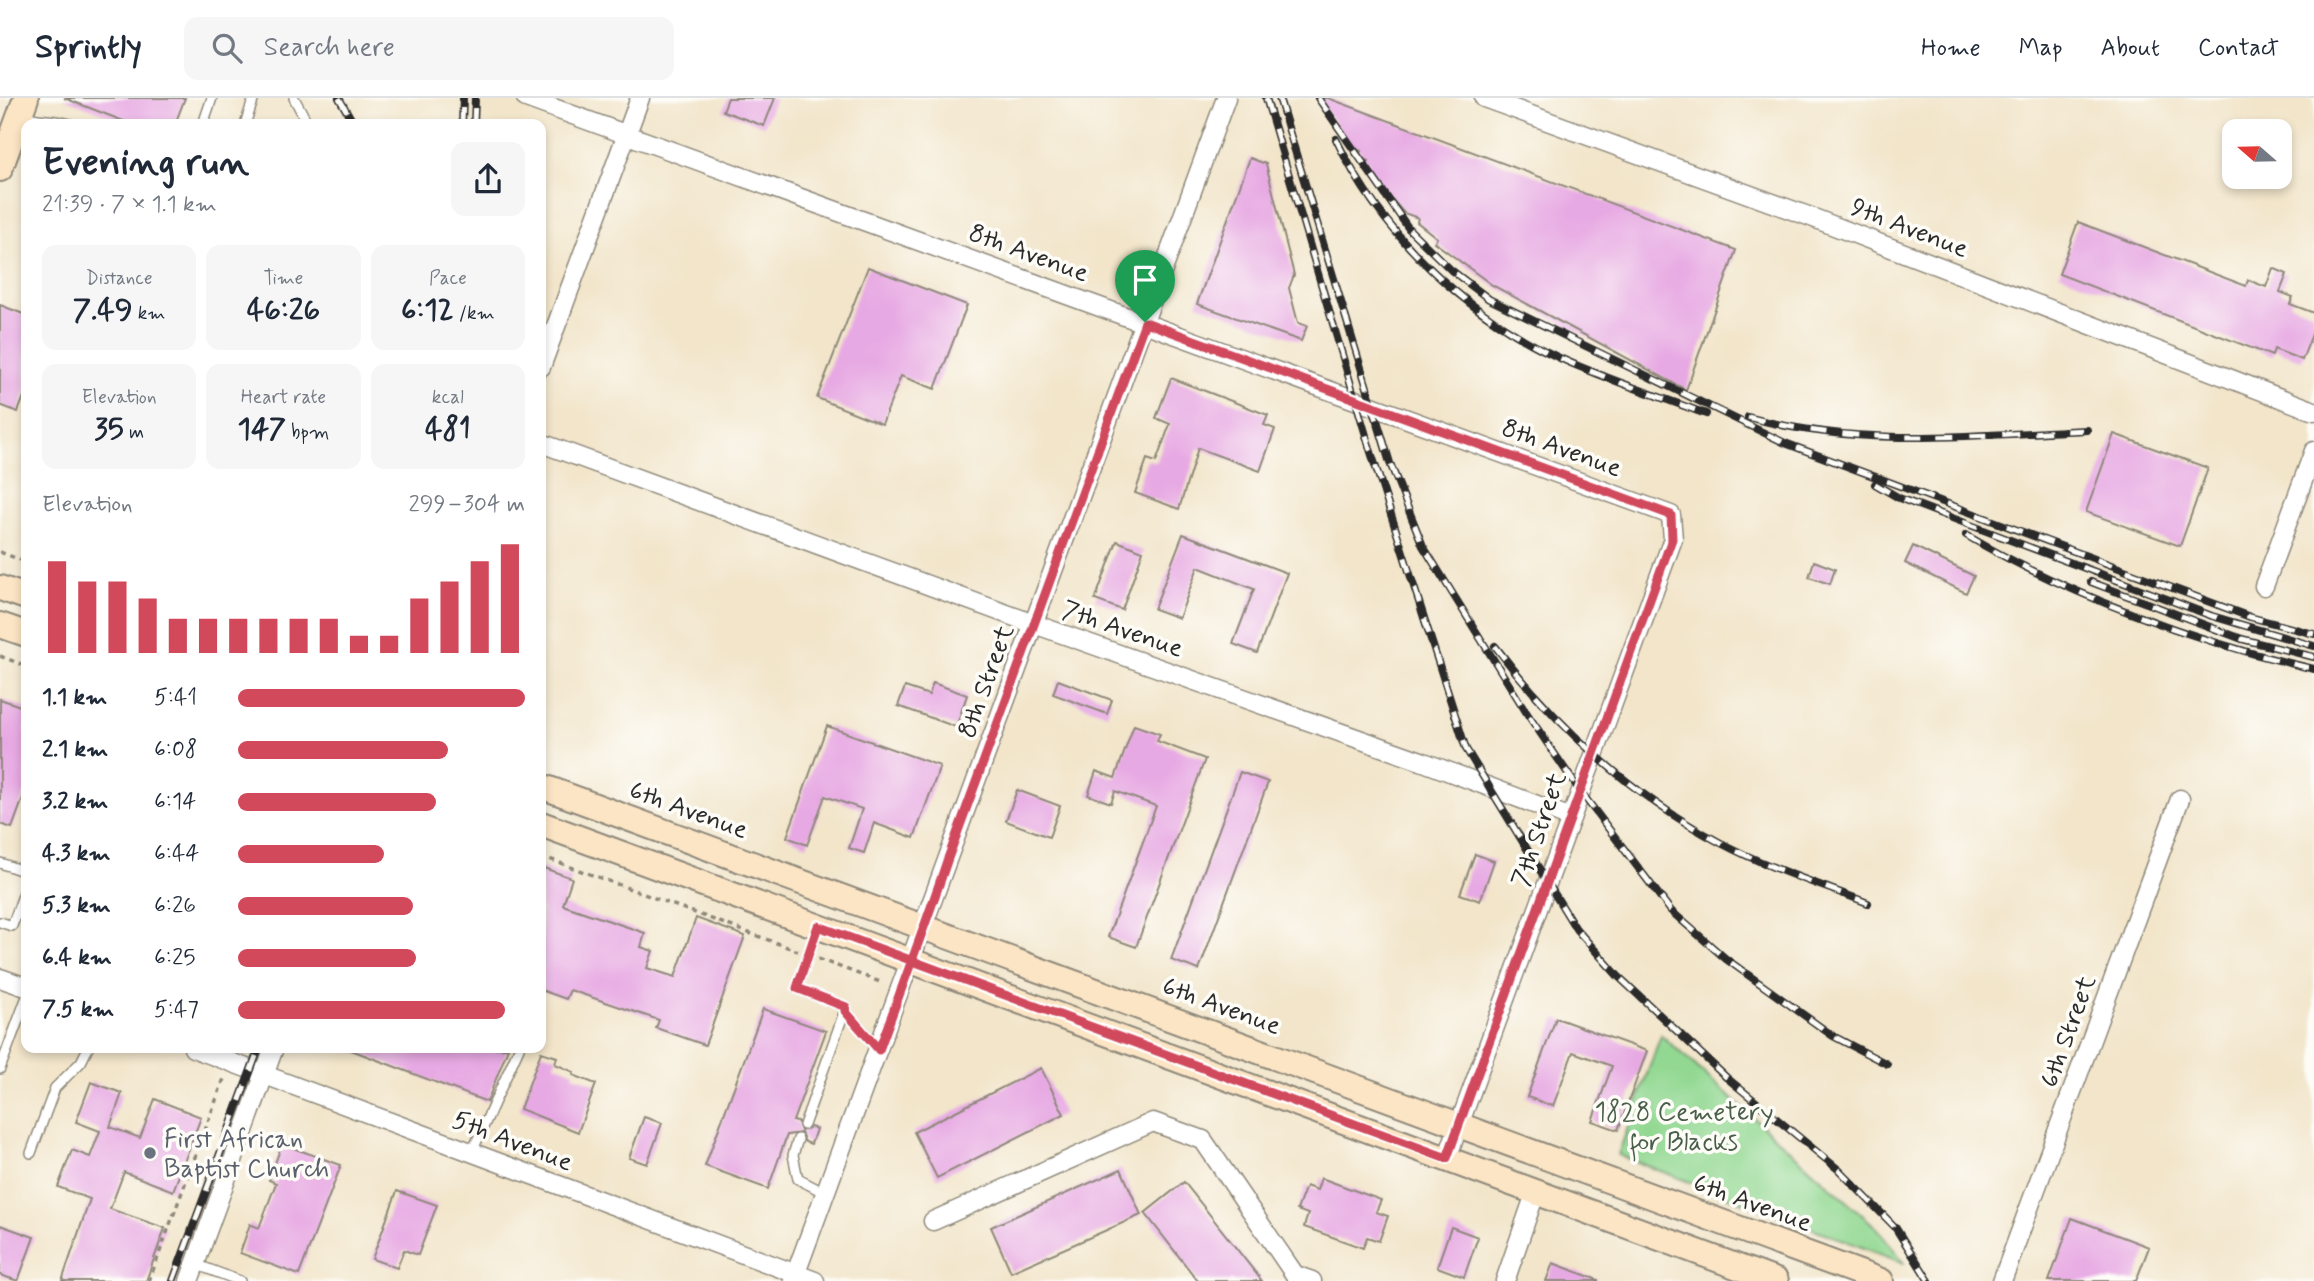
<!DOCTYPE html>
<html lang="en">
<head>
<meta charset="utf-8">
<style>
	body { margin:0; font-family:Mynerve,sans-serif; background:#f6f6f7; color:#1f2937; height:100vh; display:flex; flex-direction:column; font-size:26px; white-space:nowrap }
	* { box-sizing:border-box; margin:0 }
	p { font-size:23px; color:#747a83 }
	.icon { flex:none; width:38px; height:38px; fill:none; stroke:currentColor; stroke-width:2; stroke-linecap:round; stroke-linejoin:round }
	.map { position:relative; flex:1; overflow:hidden }
	.drawer { position:absolute; left:21px; top:21px; width:525px; height:934px; display:flex; flex-direction:column; background:#fff; border-radius:14px; box-shadow:0 4px 10px #0003 }
	.drawer>* { flex:none }
	.needle { width:46px; rotate:290deg }
	.tools { position:absolute; left:2222px; top:21px; display:grid; gap:14px }
	.tools a { display:grid; place-items:center; width:70px; height:70px; border-radius:14px; background:#fff; box-shadow:0 4px 10px #0003; font-size:35px }
	.pin { position:absolute; display:grid; place-items:center; width:60px; height:60px; color:#fff; margin:-72px -30px; border-radius:50% 50% 50% 0; rotate:-45deg; box-shadow:0 0 7px #0007 }
	.pin .icon { rotate:45deg }
	.round { display:grid; place-items:center; flex:none; width:74px; height:74px; border-radius:14px; background:#f6f6f7 }
	.summary { display:flex; align-items:center; justify-content:space-between; height:119px; padding:0 21px }
	h1 { font-size:38px; font-weight:700; line-height:52px }
	.stats { display:grid; grid-template-columns:repeat(3,1fr); gap:10px; height:119px; padding:7px 21px }
	.stats div { display:grid; align-content:center; border-radius:14px; background:#f6f6f7; text-align:center }
	.stats b { font-size:30px; font-weight:700 }
	.stats small { font-size:19px; font-weight:400 }
	.stats p { font-size:19px }
	.chart { height:196px; padding:14px 21px }
	.chart p { display:flex; justify-content:space-between }
	.chart svg { width:100%; height:126px; margin-top:7px; stroke:#d1495b; stroke-width:6 }
	ul { padding:0 21px; list-style:none; font-size:23px }
	li { display:grid; grid-template-columns:112px 84px 1fr; align-items:center; height:52px }
	li i { height:18px; border-radius:9px; background:#d1495b }
	header { display:flex; align-items:center; gap:42px; box-sizing:border-box; height:98px; padding:0 35px; background:#fff; border-bottom:2px solid #e0e1e3 }
	header strong { font-size:33px }
	nav { display:flex; gap:38px; margin-inline-start:auto; font-size:24px }
	.search { width:490px; height:63px; background:#f6f6f7; display:flex; align-items:center; gap:18px; box-sizing:border-box; padding:0 24px; border-radius:14px; color:#747a83; font-size:26px }
	.map>svg:first-child { display:block }
	.green { fill:#92d892; stroke:#5e825e; stroke-width:2 }
	.building { fill:#e7a9e3 }
	.lines { fill:none; stroke-linecap:round; stroke-linejoin:round }
	.lane-casing { stroke:#8e887a; stroke-width:12 }
	.street-casing { stroke:#8e887a; stroke-width:21 }
	.secondary-casing { stroke:#8e887a; stroke-width:28 }
	.path { stroke:#8e887a; stroke-width:3.5; stroke-dasharray:5 5; stroke-linecap:butt }
	.lane { stroke:#fff; stroke-width:9 }
	.street { stroke:#fff; stroke-width:18 }
	.secondary { stroke:#fce5c4; stroke-width:24 }
	.rail-casing { stroke:#2b2b2b; stroke-width:8 }
	.rail { stroke:#fdfcf7; stroke-width:5; stroke-dasharray:16; stroke-linecap:butt }
	.route-casing { stroke:#fff; stroke-width:14 }
	.route { stroke:#d1495b; stroke-width:9 }
	.worship-dot { fill:#6b7280; stroke:#fdfcf7; stroke-width:2.5 }
	.labels { text-anchor:middle; stroke-width:7; stroke-linejoin:round; paint-order:stroke }
	.street-label { font-size:26px; fill:#2b2b2b; stroke:#fdfcf7 }
	.park-label { font-size:26px; fill:#4a5f4a; stroke:#fdfcf7 }
	.worship-label { font-size:26px; fill:#5b616d; stroke:#fdfcf7; text-anchor:start }
</style>
</head>
<body>
<header>
<strong>Sprintly</strong>
<div class="search"><svg class="icon" aria-label="search" viewBox="0 0 24 24"><circle cx="10" cy="10" r="6"/><path d="M15 15l6 6"/></svg>Search here</div>
<nav><a>Home</a><a>Map</a><a>About</a><a>Contact</a></nav>
</header>
<div class="map">
<svg width="2314" height="1183" viewBox="0 0 2314 1183">
	<rect width="100%" height="100%" fill="#fdfcf7"/>
	<filter id="ink" filterUnits="userSpaceOnUse"><feTurbulence type="fractalNoise" baseFrequency=".0143" numOctaves="2"/><feDisplacementMap in="SourceGraphic" scale="14" xChannelSelector="R" yChannelSelector="G"/><feConvolveMatrix kernelMatrix="1 2 1 2 8 2 1 2 1" color-interpolation-filters="sRGB"/></filter>
	<filter id="wash" filterUnits="userSpaceOnUse"><feTurbulence type="fractalNoise" baseFrequency=".00686" numOctaves="4" result="noise"/><feDisplacementMap in="SourceGraphic" scale="28" xChannelSelector="R" yChannelSelector="G"/><feGaussianBlur stdDeviation="1.57" result="paint"/><feColorMatrix in="noise" values="0 0 0 0 0 0 0 0 0 0 0 0 0 0 0 0 0 1.4 0 .05"/><feComposite in="paint" operator="in"/></filter>
	<g filter="url(#wash)">
		<rect width="100%" height="100%" fill="#f2e5ca"/>
		<path class="green" d="M 1661,937 L 1878,1131 L 1904,1165 L 1618,1057 Z"/>
		<g id="blocks">
			<g class="building">
				<path d="M 64,0 L 185,0 L 175,26 L 131,26 Z"/>
				<path d="M 728,0 L 775,0 L 764,28 L 723,13 Z"/>
				<path d="M 1318,0 L 1328,0 L 1736,152 L 1686,292 L 1492,187 L 1434,144 L 1437,140 L 1417,124 L 1418,120 L 1404,115 L 1366,72 L 1369,63 L 1358,60 L 1361,53 L 1349,47 Z"/>
				<path d="M 1250,60 L 1266,66 L 1294,177 L 1289,190 L 1298,225 L 1307,228 L 1301,243 L 1197,206 Z"/>
				<path d="M 2078,124 L 2246,188 L 2248,182 L 2266,189 L 2273,170 L 2287,176 L 2280,194 L 2293,199 L 2290,206 L 2314,215 L 2314,231 L 2302,262 L 2274,251 L 2272,258 L 2059,176 Z"/>
				<path d="M 868,169 L 967,207 L 935,291 L 901,278 L 882,326 L 817,300 Z"/>
				<path d="M 0,207 L 26,217 L 26,293 L 18,314 L 0,307 Z"/>
				<path d="M 1171,280 L 1268,317 L 1264,327 L 1275,331 L 1260,373 L 1198,350 L 1179,411 L 1135,395 L 1147,361 L 1156,364 L 1170,326 L 1156,320 Z"/>
				<path d="M 2114,336 L 2208,370 L 2180,448 L 2086,414 Z"/>
				<path d="M 1183,436 L 1287,475 L 1257,555 L 1233,546 L 1254,491 L 1198,469 L 1179,520 L 1154,511 Z"/>
				<path d="M 1117,443 L 1143,453 L 1122,512 L 1095,502 Z"/>
				<path d="M 1913,448 L 1974,478 L 1966,495 L 1905,465 Z"/>
				<path d="M 1814,463 L 1835,471 L 1830,486 L 1809,479 Z"/>
				<path d="M 1058,582 L 1112,602 L 1107,616 L 1053,596 Z"/>
				<path d="M 933,585 L 967,597 L 956,629 L 898,608 L 905,589 L 929,597 Z"/>
				<path d="M 0,601 L 26,610 L 26,692 L 12,730 L 0,726 Z"/>
				<path d="M 1134,627 L 1160,636 L 1157,643 L 1205,661 L 1136,849 L 1108,839 L 1156,708 L 1115,693 L 1111,705 L 1088,697 L 1096,673 L 1115,680 Z"/>
				<path d="M 827,628 L 940,668 L 914,740 L 874,725 L 864,755 L 849,750 L 862,711 L 825,698 L 807,747 L 787,739 Z"/>
				<path d="M 1240,674 L 1268,684 L 1199,872 L 1171,862 Z"/>
				<path d="M 1017,692 L 1060,708 L 1049,739 L 1006,723 Z"/>
				<path d="M 1475,756 L 1494,763 L 1480,803 L 1460,796 Z"/>
				<path d="M 541,769 L 572,780 L 563,807 L 645,835 L 641,849 L 653,853 L 647,870 L 675,879 L 696,820 L 745,838 L 705,947 L 656,930 L 659,922 L 570,892 L 566,901 L 541,892 Z"/>
				<path d="M 763,911 L 826,933 L 793,1023 L 798,1024 L 801,1033 L 811,1029 L 816,1031 L 811,1046 L 805,1044 L 801,1035 L 787,1037 L 768,1091 L 705,1068 Z"/>
				<path d="M 1556,920 L 1647,953 L 1618,1032 L 1592,1023 L 1612,968 L 1573,954 L 1553,1008 L 1527,999 Z"/>
				<path d="M 346,950 L 508,950 L 487,1004 Z"/>
				<path d="M 541,954 L 557,959 L 555,966 L 574,974 L 573,977 L 596,986 L 578,1034 L 520,1011 Z"/>
				<path d="M 1041,970 L 1064,1016 L 937,1080 L 914,1034 Z"/>
				<path d="M 91,984 L 122,995 L 110,1029 L 140,1040 L 155,1001 L 201,1019 L 173,1093 L 124,1074 L 110,1111 L 165,1130 L 146,1183 L 62,1183 L 90,1101 L 58,1089 L 72,1052 L 90,1059 L 100,1033 L 76,1024 Z"/>
				<path d="M 644,1019 L 662,1025 L 647,1066 L 629,1060 Z"/>
				<path d="M 282,1046 L 341,1067 L 299,1177 L 240,1155 L 250,1126 L 259,1130 L 276,1085 L 269,1082 Z"/>
				<path d="M 1121,1071 L 1141,1117 L 1011,1174 L 991,1129 Z"/>
				<path d="M 1321,1080 L 1381,1102 L 1376,1114 L 1388,1118 L 1379,1143 L 1367,1139 L 1363,1150 L 1304,1129 L 1308,1116 L 1297,1112 L 1306,1088 L 1317,1092 Z"/>
				<path d="M 1184,1084 L 1262,1183 L 1198,1183 L 1145,1115 Z"/>
				<path d="M 397,1093 L 437,1107 L 418,1157 L 404,1152 L 397,1170 L 372,1161 Z"/>
				<path d="M 2072,1120 L 2149,1149 L 2136,1183 L 2049,1183 Z"/>
				<path d="M 0,1127 L 34,1139 L 18,1183 L 0,1177 Z"/>
				<path d="M 1451,1129 L 1478,1139 L 1464,1179 L 1437,1169 Z"/>
				<path d="M 1553,1165 L 1598,1182 L 1598,1183 L 1546,1183 Z"/>
			</g>
		</g>
	</g>
	<g filter="url(#ink)">
		<use href="#blocks" fill-opacity="0" stroke="#8e887a" stroke-width="2"/>
		<g class="lines">
			<g class="lane-casing">
				<g id="lane">
					<path d="M 294,0 L 308,26"/>
					<path d="M 22,17 C 39,24 52,20 70,26"/>
					<path d="M 203,26 L 212,0"/>
					<path d="M 245,26 L 254,0"/>
					<path d="M 0,765 L 26,774"/>
					<path d="M 0,824 L 12,828 L 26,789"/>
					<path d="M 845,913 L 878,950"/>
					<path d="M 0,971 L 26,901"/>
					<path d="M 804,1027 L 846,909 L 797,890 L 818,829"/>
					<path d="M 798,1041 L 793,1057 L 798,1081 L 825,1095"/>
					<path d="M 472,1054 L 519,950"/>
					<path d="M 31,1055 L 55,990 L 81,964 L 88,950"/>
					<path d="M 195,1166 L 240,1183"/>
				</g>
			</g>
			<g class="street-casing">
				<g id="street">
					<path d="M 526,0 L 1671,417 L 1673,441 L 1447,1060"/>
					<path d="M 1484,0 L 1811,119 L 2314,313"/>
					<path d="M 541,269 L 640,0"/>
					<path d="M 541,345 L 1034,526 L 1421,663 L 1571,720"/>
					<path d="M 2264,488 L 2314,353"/>
					<path d="M 0,880 L 26,889"/>
					<path d="M 193,950 L 815,1183"/>
					<path d="M 933,1123 L 1153,1024 L 1203,1042 L 1295,1177 L 1312,1183"/>
					<path d="M 189,1183 L 274,950"/>
					<path d="M 793,1183 L 1226,0"/>
					<path d="M 1505,1183 L 1536,1093"/>
					<path d="M 2002,1183 L 2180,701"/>
				</g>
			</g>
			<g class="secondary-casing">
				<g id="secondary">
					<path d="M 0,71 L 26,0"/>
					<path d="M 0,490 L 26,499"/>
					<path d="M 0,527 L 26,536"/>
					<path d="M 541,688 L 1881,1183"/>
					<path d="M 541,726 L 1776,1183"/>
				</g>
			</g>
			<g class="path">
				<path d="M 0,454 L 26,464"/>
				<path d="M 0,558 L 26,568"/>
				<path d="M 541,758 L 798,853"/>
				<path d="M 818,861 L 883,885"/>
				<path d="M 149,1183 L 225,978"/>
			</g>
			<use href="#lane" class="lane"/>
			<use href="#street" class="street"/>
			<use href="#secondary" class="secondary"/>
			<g class="rail-casing">
				<g id="rail">
					<path d="M 339,0 L 354,26"/>
					<path d="M 1266,0 L 1370,351 L 1466,651 L 1576,831 L 1618,878 L 1727,980 L 1839,1072 L 1895,1129 L 1929,1183"/>
					<path d="M 1279,0 L 1390,365 L 1423,448 L 1528,617 L 1580,693 L 1671,813 L 1726,861 L 1833,938 L 1887,966"/>
					<path d="M 1318,0 L 1409,131 L 1451,172 L 1489,201 L 1785,345 L 2250,519 L 2314,536"/>
					<path d="M 462,26 L 463,0"/>
					<path d="M 474,26 L 475,0"/>
					<path d="M 1336,41 C 1383,140 1471,222 1571,265 C 1615,284 1661,299 1706,316"/>
					<path d="M 1748,319 C 1859,350 1974,337 2087,332"/>
					<path d="M 1875,386 L 1899,400 L 2212,518 L 2314,548"/>
					<path d="M 1966,437 C 2067,497 2200,545 2314,571"/>
					<path d="M 2091,484 L 2242,541 L 2314,559"/>
					<path d="M 1495,548 C 1555,627 1631,697 1719,744 C 1766,769 1818,786 1868,805"/>
					<path d="M 173,1183 L 259,950"/>
				</g>
			</g>
			<use href="#rail" class="rail"/>
		</g>
	</g>
	<g class="lines" filter="url(#ink)">
		<g class="route-casing">
			<path id="route" d="M 1145,224 L 947,763 C 926,826 902,889 879,952 L 845,913 L 846,909 L 797,890 L 818,828 L 1447,1060 L 1672,441 L 1671,417 L 1145,224"/>
		</g>
		<use href="#route" class="route"/>
	</g>
	<circle class="worship-dot" cx="150" cy="1055" r="7"/>
	<g class="labels">
		<g class="street-label">
			<text transform="translate(1910 129) rotate(21)" y="9">9th Avenue</text>
			<text transform="translate(1029 154) rotate(20)" y="9">8th Avenue</text>
			<text transform="translate(1562 349) rotate(20)" y="9">8th Avenue</text>
			<text transform="translate(1123 530) rotate(19)" y="9">7th Avenue</text>
			<text transform="translate(985 583) rotate(-70)" y="9">8th Street</text>
			<text transform="translate(689 711) rotate(20)" y="9">6th Avenue</text>
			<text transform="translate(1538 731) rotate(-71)" y="9">7th Street</text>
			<text transform="translate(1222 907) rotate(20)" y="9">6th Avenue</text>
			<text transform="translate(2067 933) rotate(-70)" y="9">6th Street</text>
			<text transform="translate(513 1042) rotate(21)" y="9">5th Avenue</text>
			<text transform="translate(1753 1104) rotate(20)" y="9">6th Avenue</text>
		</g>
		<g class="park-label">
			<text x="1684" y="1022">1828 Cemetery<tspan x="1684" dy="30">for Blacks</tspan></text>
		</g>
		<g class="worship-label">
			<text x="164" y="1049">First African<tspan x="164" dy="30">Baptist Church</tspan></text>
		</g>
	</g>
</svg>
<div class="tools">
<a><svg class="needle" viewBox="-14 -14 28 28"><path d="M0-13l5 13h-10z" fill="#e53935"/><path d="M0 13l5-13h-10z" fill="#747a83"/></svg></a>
</div>
<div class="pin" style="left:1145px;top:224px;background:#1e9e55"><svg class="icon" aria-label="arrive" viewBox="0 0 24 24"><path d="M6 21V4h12l-3 4 3 4H6"/></svg></div>
<section class="drawer">
<div class="summary"><div><h1>Evening run</h1><p>21:39 · 7 × 1.1 km</p></div><a class="round"><svg class="icon" aria-label="share" viewBox="0 0 24 24"><path d="M12 15V3M7 8l5-5 5 5M5 13v7h14v-7"/></svg></a></div>
<div class="stats">
<div><p>Distance</p><b>7.49<small> km</small></b></div>
<div><p>Time</p><b>46:26</b></div>
<div><p>Pace</p><b>6:12<small> /km</small></b></div>
</div>
<div class="stats">
<div><p>Elevation</p><b>35<small> m</small></b></div>
<div><p>Heart rate</p><b>147<small> bpm</small></b></div>
<div><p>kcal</p><b>481</b></div>
</div>
<div class="chart"><p><span>Elevation</span>299–304 m</p>
<svg viewBox="0 0 160 44" preserveAspectRatio="none"><path d="M5 44V12M15 44V19M25 44V19M35 44V25M45 44V32M55 44V32M65 44V32M75 44V32M85 44V32M95 44V32M105 44V38M115 44V38M125 44V25M135 44V19M145 44V12M155 44V6"/></svg>
</div>
<ul>
<li><b>1.1 km</b>5:41<i style="width:100%"></i></li>
<li><b>2.1 km</b>6:08<i style="width:73%"></i></li>
<li><b>3.2 km</b>6:14<i style="width:69%"></i></li>
<li><b>4.3 km</b>6:44<i style="width:51%"></i></li>
<li><b>5.3 km</b>6:26<i style="width:61%"></i></li>
<li><b>6.4 km</b>6:25<i style="width:62%"></i></li>
<li><b>7.5 km</b>5:47<i style="width:93%"></i></li>
</ul>
</section>
</div>
</body>
</html>
